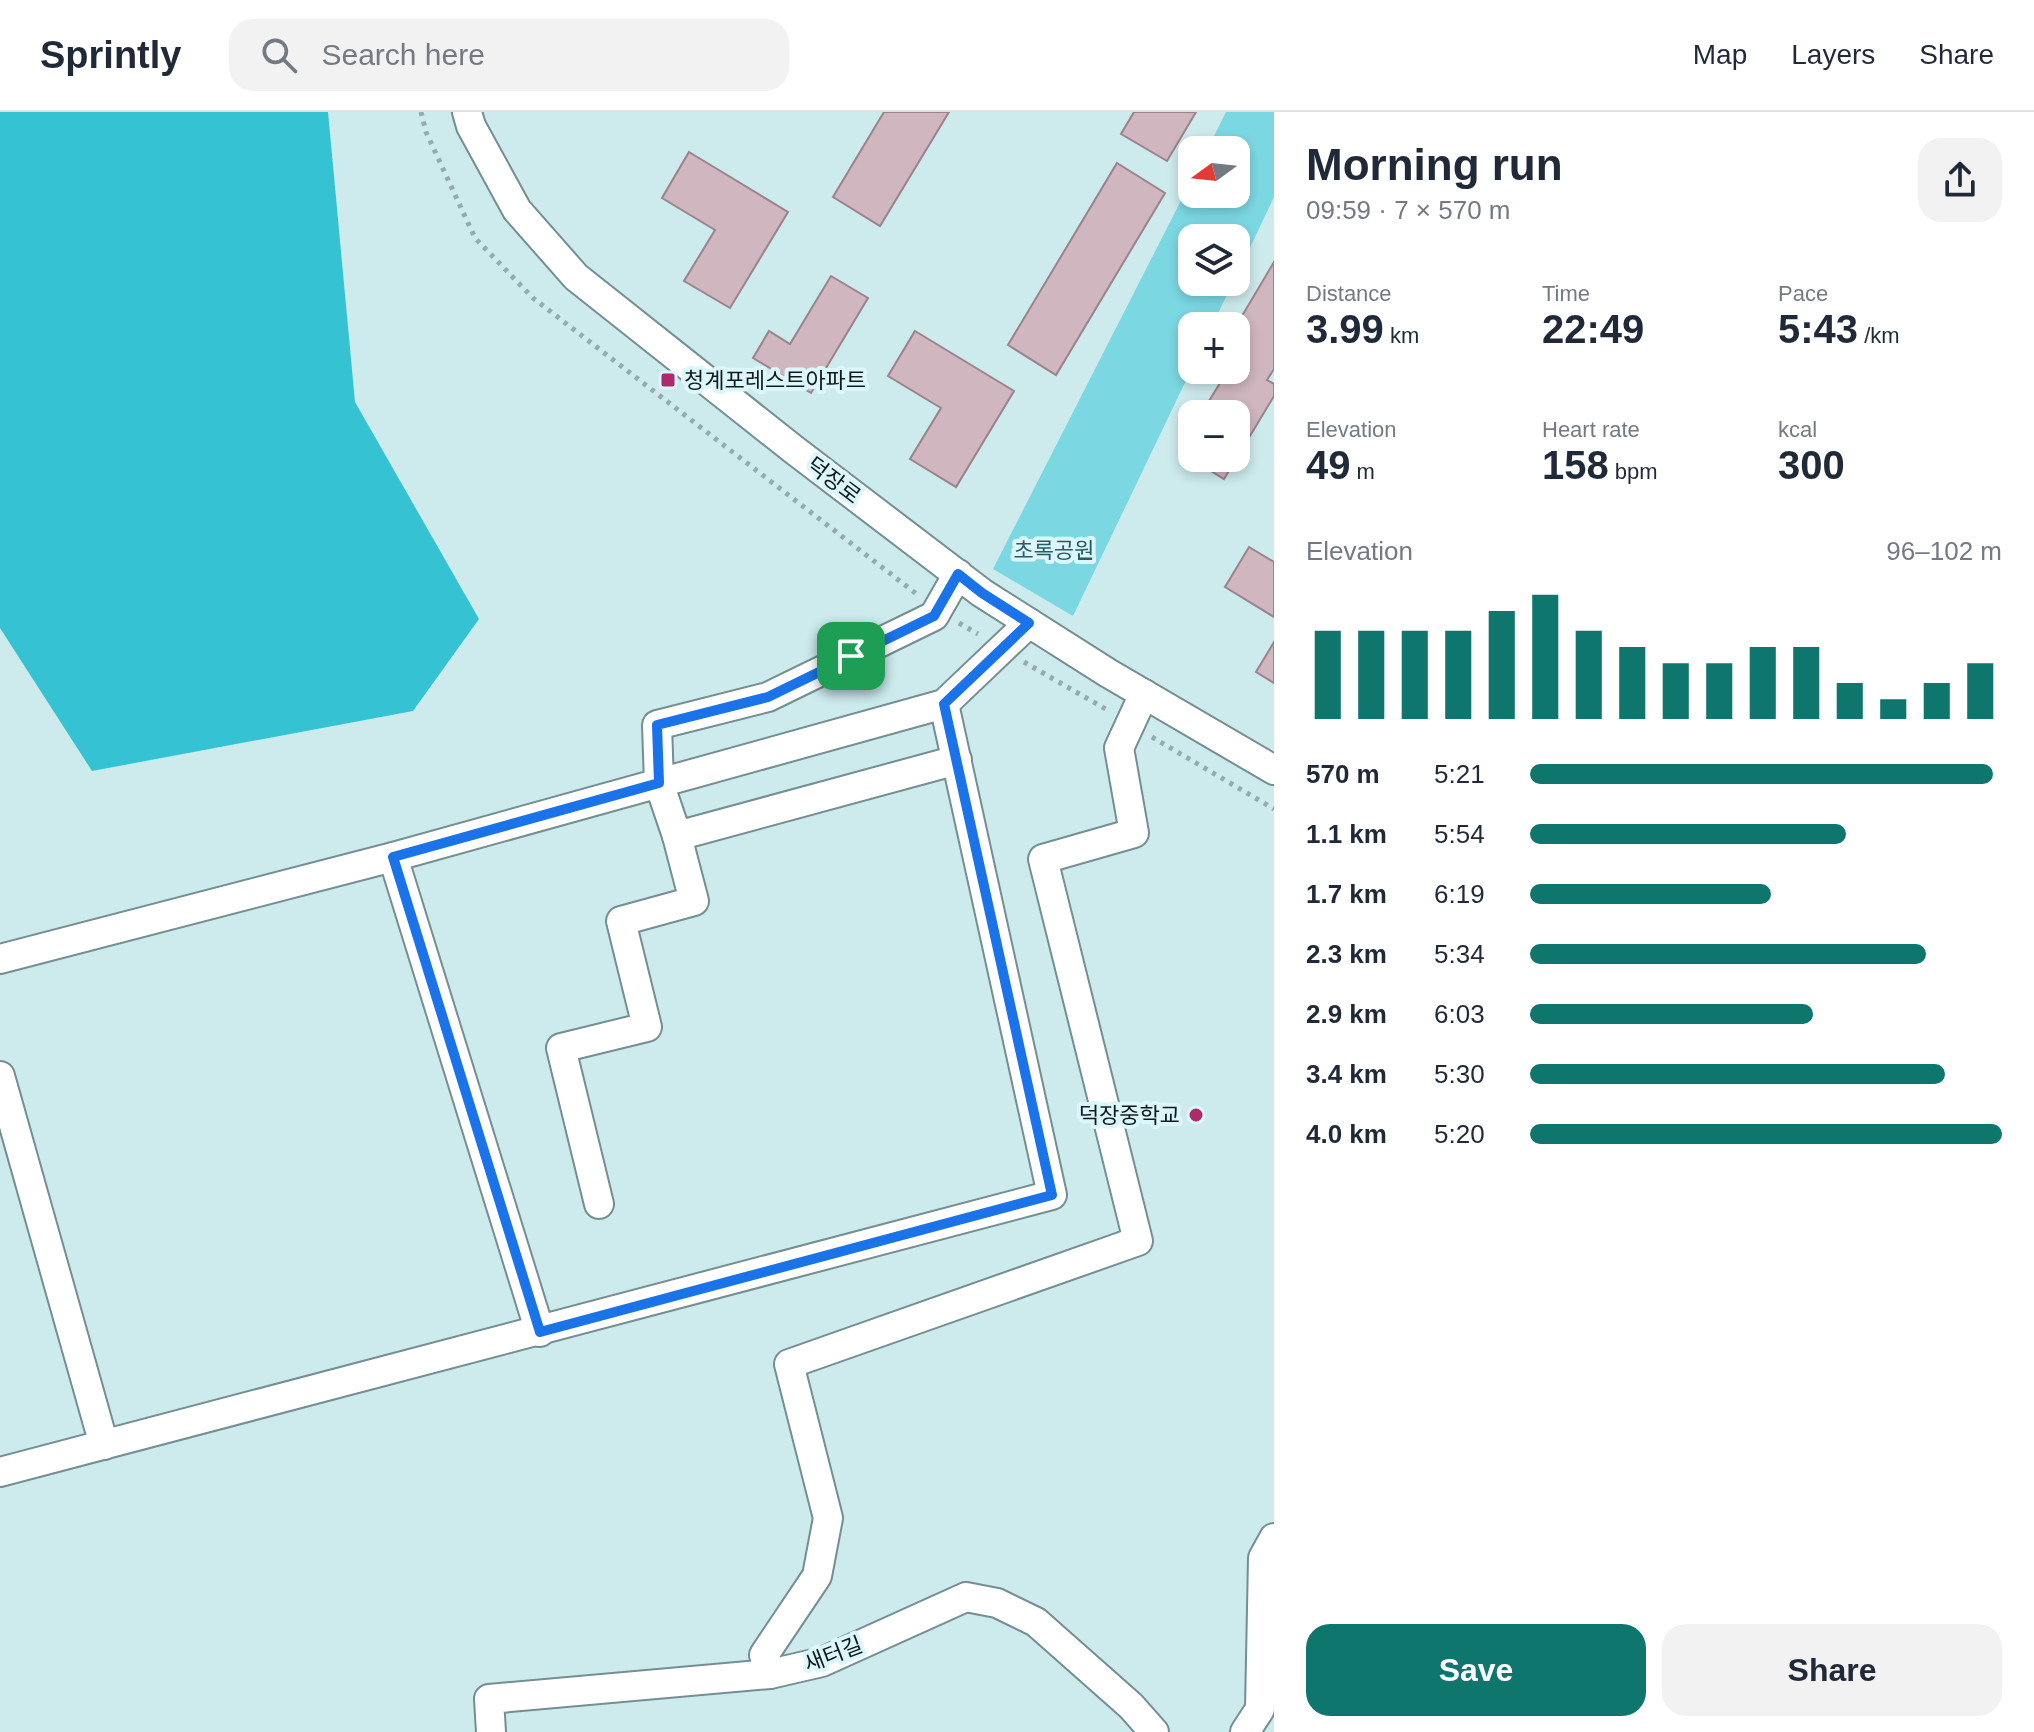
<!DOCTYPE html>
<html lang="en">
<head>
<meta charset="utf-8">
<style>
	body { margin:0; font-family:Helvetica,"Noto Sans KR",sans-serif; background:#f2f2f3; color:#1f2937; height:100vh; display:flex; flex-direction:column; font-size:30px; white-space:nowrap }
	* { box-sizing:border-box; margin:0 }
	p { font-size:26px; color:#747a83 }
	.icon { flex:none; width:44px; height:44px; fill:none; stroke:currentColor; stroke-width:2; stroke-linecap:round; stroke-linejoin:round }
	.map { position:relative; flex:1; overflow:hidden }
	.drawer { display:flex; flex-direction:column; background:#fff; width:760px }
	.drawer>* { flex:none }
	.needle { width:52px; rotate:255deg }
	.fabs { position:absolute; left:1178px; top:24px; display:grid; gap:16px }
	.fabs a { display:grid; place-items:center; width:72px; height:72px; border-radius:16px; background:#fff; box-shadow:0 4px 12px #0003; font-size:40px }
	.pin { position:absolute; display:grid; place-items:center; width:68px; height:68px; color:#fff; margin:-34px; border-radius:16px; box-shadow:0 4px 12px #0006 }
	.round { display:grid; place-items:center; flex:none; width:84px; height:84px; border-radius:24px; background:#f2f2f3 }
	.head { display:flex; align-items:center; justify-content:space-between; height:136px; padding:0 32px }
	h1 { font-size:44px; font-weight:800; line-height:60px }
	.metrics { display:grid; grid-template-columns:repeat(3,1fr); gap:12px; height:136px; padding:8px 32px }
	.metrics div { display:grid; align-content:center }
	.metrics b { font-size:40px; font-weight:800 }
	.metrics small { font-size:22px; font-weight:400 }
	.metrics p { font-size:22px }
	.chart { height:224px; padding:16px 32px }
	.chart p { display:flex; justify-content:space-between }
	.chart svg { width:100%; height:144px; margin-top:8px; stroke:#0f766e; stroke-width:6 }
	.action { display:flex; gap:16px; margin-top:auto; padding:16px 32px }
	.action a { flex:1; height:92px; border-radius:24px; background:#0f766e; color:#fff; font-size:32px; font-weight:800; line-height:92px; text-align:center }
	.action a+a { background:#f2f2f3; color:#1f2937 }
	ul { padding:0 32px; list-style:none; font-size:26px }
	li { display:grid; grid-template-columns:128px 96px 1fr; align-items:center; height:60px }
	li i { height:20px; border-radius:10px; background:#0f766e }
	header { display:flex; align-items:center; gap:48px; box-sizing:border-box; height:112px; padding:0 40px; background:#fff; border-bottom:2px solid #e0e1e3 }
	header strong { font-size:38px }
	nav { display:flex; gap:44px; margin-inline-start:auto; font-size:28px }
	.search { width:560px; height:72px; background:#f2f2f3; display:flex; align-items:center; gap:20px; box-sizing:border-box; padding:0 28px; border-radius:24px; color:#747a83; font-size:30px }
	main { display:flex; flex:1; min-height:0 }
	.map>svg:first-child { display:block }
	.green { fill:#7bd8e3 }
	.forest { fill:#35c3d3 }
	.building { fill:#cfb6bf; stroke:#9a838b; stroke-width:2 }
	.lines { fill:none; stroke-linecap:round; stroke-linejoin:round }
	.minor-casing { stroke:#748e92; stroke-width:32 }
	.path { stroke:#94abad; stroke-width:5; stroke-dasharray:4 6; stroke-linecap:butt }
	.minor { stroke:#fff; stroke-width:28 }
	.route-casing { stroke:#fff; stroke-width:16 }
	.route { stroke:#1a73e8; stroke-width:10 }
	.poi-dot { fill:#b0296c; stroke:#dbf7fb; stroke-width:3 }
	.labels { text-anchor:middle; stroke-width:8; stroke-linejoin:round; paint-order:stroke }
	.poi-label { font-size:22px; fill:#101a1b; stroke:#dbf7fb; text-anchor:start }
	.street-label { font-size:22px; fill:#101a1b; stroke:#dbf7fb }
	.park-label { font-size:22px; fill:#275e65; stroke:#dbf7fb }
</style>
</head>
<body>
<header>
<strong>Sprintly</strong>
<div class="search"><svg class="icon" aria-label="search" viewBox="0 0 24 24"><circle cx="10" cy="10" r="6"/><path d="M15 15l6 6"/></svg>Search here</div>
<nav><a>Map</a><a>Layers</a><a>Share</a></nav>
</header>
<main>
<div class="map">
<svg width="1274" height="1620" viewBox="0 0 1274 1620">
	<rect width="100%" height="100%" fill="#cdeaed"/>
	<path class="green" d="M 1226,0 L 1274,0 L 1274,85 L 1236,165 L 1236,126 L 1192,126 L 1192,170 L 1233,170 L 1212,214 L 1192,214 L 1192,256 L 1073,504 L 993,457 L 1192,67 L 1192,82 L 1236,82 L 1236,38 L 1207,38 Z"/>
	<path class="forest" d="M 0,0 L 328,0 L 355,290 L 479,507 L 413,599 L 92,659 L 0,516 Z"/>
	<g class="building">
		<path d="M 884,0 L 949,0 L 880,114 L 833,85 Z"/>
		<path d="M 1134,0 L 1196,0 L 1167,49 L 1121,22 Z"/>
		<path d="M 689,40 L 788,100 L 730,196 L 684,169 L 715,118 L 662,86 Z"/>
		<path d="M 1117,51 L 1165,81 L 1056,263 L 1008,233 Z"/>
		<path d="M 1274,150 L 1274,257 L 1267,268 L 1274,272 L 1274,284 L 1224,367 L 1179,339 L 1192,317 L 1192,346 L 1236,346 L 1236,302 L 1201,302 L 1228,258 L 1236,258 L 1236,214 Z"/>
		<path d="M 831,164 L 868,186 L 811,281 L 753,246 L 769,219 L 790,232 Z"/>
		<path d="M 915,219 L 1014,279 L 956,375 L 910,347 L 941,296 L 888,264 Z"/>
		<path d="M 1249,435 L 1274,450 L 1274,505 L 1225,475 Z"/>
		<path d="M 1274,530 L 1274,571 L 1256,560 Z"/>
	</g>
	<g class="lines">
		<g class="minor-casing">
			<g id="minor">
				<path d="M 467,0 L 471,14 L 517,98 L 576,165 L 793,337 L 982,481 L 1108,561 L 1274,658"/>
				<path d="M 677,724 L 659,671 L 657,613 L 768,585 L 934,504 L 958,462"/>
				<path d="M 393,745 L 540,1220"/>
				<path d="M 0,847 L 393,745 L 944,592 L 1029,511"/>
				<path d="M 0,964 L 104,1333"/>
				<path d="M 599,1092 L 561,936 L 647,915 L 621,809 L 694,789 L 677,724 L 957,648"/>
				<path d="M 0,1360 L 1052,1083 L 944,592"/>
				<path d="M 770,1562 L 764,1543 L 817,1464 L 828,1406 L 789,1252 L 1138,1129 L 1043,747 L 1134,721 L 1119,636 L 1144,582"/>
				<path d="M 491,1620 L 489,1587 L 770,1562 L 822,1550 L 966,1485 L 997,1491 L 1036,1510 L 1131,1594 L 1154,1620"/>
				<path d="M 1245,1620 L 1260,1597 L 1263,1446 L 1274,1426"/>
			</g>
		</g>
		<g class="path">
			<path d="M 421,0 L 426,20 L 475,126 L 533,186 L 918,483"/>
			<path d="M 959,511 L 978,522"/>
			<path d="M 1024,550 L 1109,599"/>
			<path d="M 1152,625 L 1274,697"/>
		</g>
		<use href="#minor" class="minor"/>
	</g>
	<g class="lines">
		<g class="route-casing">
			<path id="route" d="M 958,462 L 982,481 L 1029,511 L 944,592 L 1052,1083 L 540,1220 L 393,745 L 659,671 L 657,613 L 768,585 L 934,504 Z"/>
		</g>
		<use href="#route" class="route"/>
	</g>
	<g class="poi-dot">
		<rect x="660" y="260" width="16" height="16" rx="4"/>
		<circle cx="1196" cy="1003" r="8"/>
	</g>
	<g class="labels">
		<g class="poi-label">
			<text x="684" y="276">청계포레스트아파트</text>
			<text x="1180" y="1011" text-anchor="end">덕장중학교</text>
		</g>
		<g class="street-label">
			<text transform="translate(834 368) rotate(37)" y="8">덕장로</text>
			<text transform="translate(833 1542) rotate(-21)" y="8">새터길</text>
		</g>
		<g class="park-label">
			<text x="1054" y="446">초록공원</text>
		</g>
	</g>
</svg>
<div class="fabs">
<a><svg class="needle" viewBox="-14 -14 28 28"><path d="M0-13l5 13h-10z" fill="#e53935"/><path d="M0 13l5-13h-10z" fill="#747a83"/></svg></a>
<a><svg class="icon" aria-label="layers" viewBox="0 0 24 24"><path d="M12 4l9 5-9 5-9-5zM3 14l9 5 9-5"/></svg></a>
<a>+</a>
<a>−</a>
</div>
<div class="pin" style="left:851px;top:544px;background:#1e9e55"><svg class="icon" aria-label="arrive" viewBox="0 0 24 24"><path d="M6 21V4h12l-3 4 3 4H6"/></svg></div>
</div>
<section class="drawer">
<div class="head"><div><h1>Morning run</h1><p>09:59 · 7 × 570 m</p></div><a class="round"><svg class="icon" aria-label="share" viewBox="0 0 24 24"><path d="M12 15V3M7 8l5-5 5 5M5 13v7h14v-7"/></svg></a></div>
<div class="metrics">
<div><p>Distance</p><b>3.99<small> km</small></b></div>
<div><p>Time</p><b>22:49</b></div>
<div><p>Pace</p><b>5:43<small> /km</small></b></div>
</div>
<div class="metrics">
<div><p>Elevation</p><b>49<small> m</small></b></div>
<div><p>Heart rate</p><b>158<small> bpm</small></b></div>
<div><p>kcal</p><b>300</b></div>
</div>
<div class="chart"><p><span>Elevation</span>96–102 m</p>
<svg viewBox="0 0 160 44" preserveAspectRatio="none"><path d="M5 44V17M15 44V17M25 44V17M35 44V17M45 44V11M55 44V6M65 44V17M75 44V22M85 44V27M95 44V27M105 44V22M115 44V22M125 44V33M135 44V38M145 44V33M155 44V27"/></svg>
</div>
<ul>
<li><b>570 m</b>5:21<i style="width:98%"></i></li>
<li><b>1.1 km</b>5:54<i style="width:67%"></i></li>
<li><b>1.7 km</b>6:19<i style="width:51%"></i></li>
<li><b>2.3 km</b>5:34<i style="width:84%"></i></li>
<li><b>2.9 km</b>6:03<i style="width:60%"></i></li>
<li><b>3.4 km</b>5:30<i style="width:88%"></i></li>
<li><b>4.0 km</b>5:20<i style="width:100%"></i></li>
</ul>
<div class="action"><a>Save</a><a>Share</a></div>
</section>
</main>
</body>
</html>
